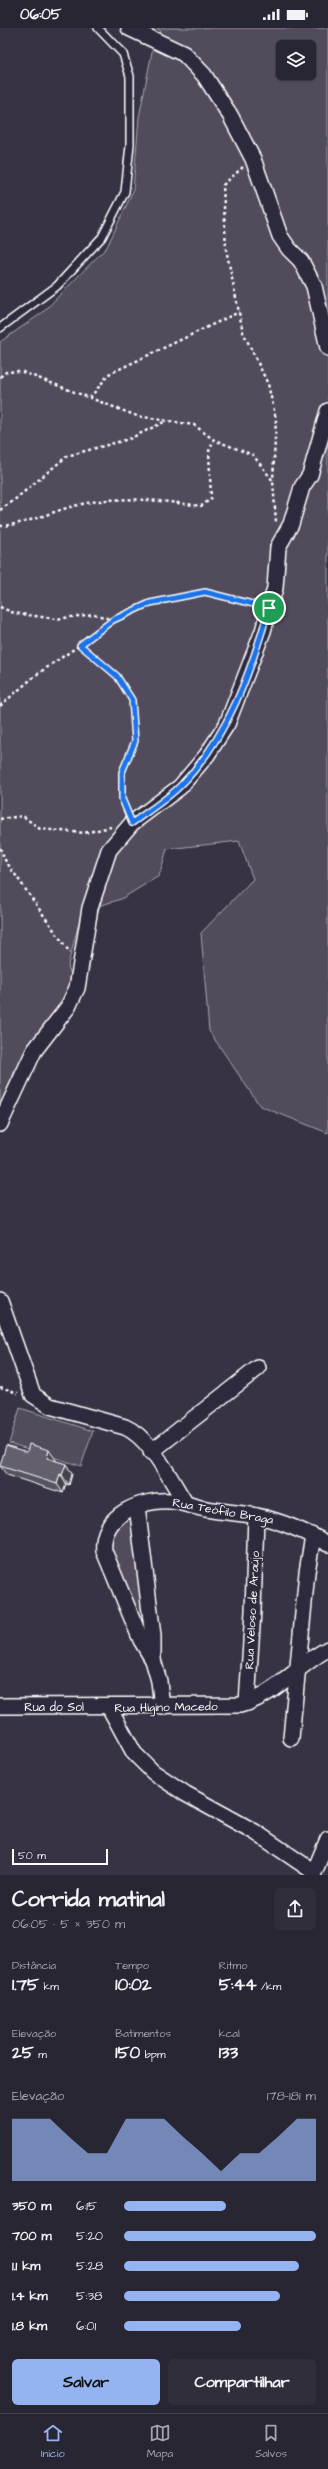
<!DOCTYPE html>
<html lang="pt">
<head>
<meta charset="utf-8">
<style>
	body { margin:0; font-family:"Architects Daughter",sans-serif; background:#312e3c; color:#f1f3f6; height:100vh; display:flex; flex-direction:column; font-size:15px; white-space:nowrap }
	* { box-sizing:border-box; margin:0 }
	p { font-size:13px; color:#a5a5ac }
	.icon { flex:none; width:22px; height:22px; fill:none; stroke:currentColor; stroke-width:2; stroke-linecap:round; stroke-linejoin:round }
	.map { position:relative; height:1847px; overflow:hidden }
	.details { display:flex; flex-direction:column; background:#292634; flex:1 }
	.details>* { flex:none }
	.tools { position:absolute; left:276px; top:12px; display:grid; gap:8px }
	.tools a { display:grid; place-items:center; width:40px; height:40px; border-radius:6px; background:#292634; box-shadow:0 1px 3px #0004,0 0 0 1px #45434f; font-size:20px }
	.scale { position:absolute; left:12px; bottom:10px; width:96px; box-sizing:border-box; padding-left:4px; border:2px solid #fff; border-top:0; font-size:11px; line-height:14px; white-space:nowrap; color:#fff; -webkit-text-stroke:3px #2f2a3d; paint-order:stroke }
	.pin { position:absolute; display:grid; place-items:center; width:34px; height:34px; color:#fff; margin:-17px; border:2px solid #fff; border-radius:50%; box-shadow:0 1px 4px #0007 }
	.round { display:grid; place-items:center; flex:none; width:42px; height:42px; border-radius:6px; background:#312e3c }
	.summary { display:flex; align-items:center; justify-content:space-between; height:68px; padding:0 12px }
	h1 { font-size:22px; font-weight:700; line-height:30px }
	.metrics { display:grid; grid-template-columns:repeat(3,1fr); gap:6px; height:68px; padding:4px 12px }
	.metrics div { display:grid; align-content:center }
	.metrics b { font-size:17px; font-weight:700 }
	.metrics small { font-size:11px; font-weight:400 }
	.metrics p { font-size:11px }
	.chart { height:112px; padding:8px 12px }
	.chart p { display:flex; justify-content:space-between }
	.chart svg { width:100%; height:72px; margin-top:4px; fill:#95b2f1; opacity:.7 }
	.action { display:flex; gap:8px; margin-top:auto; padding:8px 12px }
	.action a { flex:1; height:46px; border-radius:6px; background:#95b2f1; color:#111; font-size:16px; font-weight:700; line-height:46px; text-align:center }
	.action a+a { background:#312e3c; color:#f1f3f6 }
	ul { padding:0 12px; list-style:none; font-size:13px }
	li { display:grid; grid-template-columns:64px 48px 1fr; align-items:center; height:30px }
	li i { height:10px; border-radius:5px; background:#95b2f1 }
	.status { display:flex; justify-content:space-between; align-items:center; height:28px; padding:0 20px; background:#292634; direction:ltr }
	.status svg { height:11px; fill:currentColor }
	.tab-bar { display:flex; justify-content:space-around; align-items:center; height:56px; border-top:1px solid #45434f; background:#292634; font-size:11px; color:#a5a5ac }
	.tab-bar a { display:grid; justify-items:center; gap:2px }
	.tab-bar .selected { color:#95b2f1 }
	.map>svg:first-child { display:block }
	.green { fill:#514c5c; stroke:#a8a6ae; fill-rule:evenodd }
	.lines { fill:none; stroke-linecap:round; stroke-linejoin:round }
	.lane-casing { stroke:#fff; stroke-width:10 }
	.street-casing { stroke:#fff; stroke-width:18 }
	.path { stroke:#fff; stroke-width:2.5; stroke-dasharray:3 3; stroke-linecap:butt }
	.lane { stroke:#2f2a3d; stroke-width:7 }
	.street { stroke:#2f2a3d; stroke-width:15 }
	.wall { fill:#55525e; stroke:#fff }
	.shaded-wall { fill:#45424c; stroke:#fff }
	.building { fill:#635f6d; stroke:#fff }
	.route-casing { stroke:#fff; stroke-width:8 }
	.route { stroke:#1a73e8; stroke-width:5 }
	.labels { text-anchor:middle; stroke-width:3; stroke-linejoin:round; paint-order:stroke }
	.street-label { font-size:12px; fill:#fff; stroke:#2f2a3d }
</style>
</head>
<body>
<div class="status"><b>06:05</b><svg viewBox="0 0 49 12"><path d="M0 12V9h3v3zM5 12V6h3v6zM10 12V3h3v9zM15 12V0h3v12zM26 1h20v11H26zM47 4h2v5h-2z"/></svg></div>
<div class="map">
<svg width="328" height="1847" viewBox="0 0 328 1847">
	<rect width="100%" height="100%" fill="#373345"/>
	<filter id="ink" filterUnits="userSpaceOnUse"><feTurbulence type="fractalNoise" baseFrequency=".025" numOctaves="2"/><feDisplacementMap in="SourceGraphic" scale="8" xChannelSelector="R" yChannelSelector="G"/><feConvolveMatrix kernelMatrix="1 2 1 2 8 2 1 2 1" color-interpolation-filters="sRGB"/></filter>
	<g filter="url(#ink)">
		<g class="green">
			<path d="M 155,0 L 328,0 L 328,1105 L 260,1078 L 209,1003 L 201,905 L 253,851 L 239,813 L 167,821 L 159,848 L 121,871 L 82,883 L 68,937 L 72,951 L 64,972 L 37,1005 L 14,1044 L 6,1073 L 0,1082 L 0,314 L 42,285 L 107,219 L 133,163 L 139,89 L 152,24 L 161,3 ZM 283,19 L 309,19 L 309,45 L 283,45 Z"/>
			<path d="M 20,1380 L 93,1403 L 81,1438 L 9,1415 Z"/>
			<path d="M 137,1478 L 153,1632 L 104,1510 Z"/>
		</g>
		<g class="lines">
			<g class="lane-casing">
				<path id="lane" d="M 0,300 L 57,258 L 102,209 L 125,164 L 130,117 L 130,48 L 123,26 L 98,0"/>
			</g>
			<g class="street-casing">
				<g id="street">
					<path d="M 129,0 L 184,26 L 204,47 L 230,87 L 253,131 L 280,208 L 289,221 L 301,233 L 314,258 L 328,320"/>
					<path d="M 0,1096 L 34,1023 L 68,979 L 77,960 L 90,880 L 109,822 L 132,795 L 180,759 L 207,727 L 227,696 L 263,603 L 275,560 L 278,519 L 291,496 L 302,459 L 310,447 L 328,383"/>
					<path d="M 0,1273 L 33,1367 L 50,1378 L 125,1399 C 151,1410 171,1453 186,1476"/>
					<path d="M 151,1424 L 258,1340"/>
					<path d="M 137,1478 L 153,1608 L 153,1632"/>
					<path d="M 247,1675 L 253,1583 L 256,1488"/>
					<path d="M 0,1678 L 240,1677 C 275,1668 297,1637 328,1621"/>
					<path d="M 109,1679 L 134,1725 L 153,1744 L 186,1766 L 255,1804 L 314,1844"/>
					<path d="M 162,1679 L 159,1653 L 153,1632 L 141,1612 L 104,1523 C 100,1487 141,1471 170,1473 C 183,1474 194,1479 206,1481 C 223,1484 240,1485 257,1488 C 282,1493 306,1504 328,1516"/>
					<path d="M 291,1710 L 307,1544 L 313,1508"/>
					<path d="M 313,1847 L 328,1811"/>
				</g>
			</g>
			<g class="path">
				<path d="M 243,139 L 223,157 L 226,221 L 243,304 L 268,356 L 276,391 L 273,452"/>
				<path d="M 0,349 L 6,344 L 20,343 L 137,388 L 194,397 L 214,412 L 253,427 L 273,453 L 276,494"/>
				<path d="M 90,370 L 109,346 L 239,284"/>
				<path d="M 0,482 L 13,473 L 67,428 L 129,411 L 166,393"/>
				<path d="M 0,498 C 29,496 54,482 82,476 C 120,467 164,473 201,478 L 211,471 L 209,423 L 214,412"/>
				<path d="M 0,579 L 14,585 L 56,591 L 94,586 L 113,592"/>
				<path d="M 80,617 L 113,592 L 150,575 L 205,565 L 257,577"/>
				<path d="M 0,678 L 36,647 L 80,617 L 117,648 L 132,672 L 135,713 L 122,743 L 122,771 L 127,784"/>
				<path d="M 0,791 L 23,788 L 40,801 L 84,805 L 111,799"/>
				<path d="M 0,820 L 5,832 L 70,925"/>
				<path d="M 0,1359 L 18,1365"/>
			</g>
			<use href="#lane" class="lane"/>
			<use href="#street" class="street"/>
		</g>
		<path class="wall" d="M 27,1424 L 56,1432 L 56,1433 L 66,1436 L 72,1446 L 69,1457 L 66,1456 L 63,1465 L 7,1447 L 0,1438 Z"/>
		<g class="shaded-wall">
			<path d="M 49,1422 L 56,1432 L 54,1440 L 47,1430 Z"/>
			<path d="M 66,1436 L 72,1446 L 69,1457 L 62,1447 Z"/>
			<path d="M 60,1446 L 66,1456 L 63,1465 L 57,1456 Z"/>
		</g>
		<path class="building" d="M 29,1416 L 49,1422 L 47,1430 L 66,1436 L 62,1447 L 60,1446 L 57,1456 L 0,1438 L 6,1417 L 27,1424 Z"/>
	</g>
	<g class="lines" filter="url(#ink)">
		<g class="route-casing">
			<path id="route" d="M 205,564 L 269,580 C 251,643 228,710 180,758 C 166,772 148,783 132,795 L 122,771 L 122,744 L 135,713 L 132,672 L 117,648 L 80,617 L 113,592 L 150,575 Z"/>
		</g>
		<use href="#route" class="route"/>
	</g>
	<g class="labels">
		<g class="street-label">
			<text transform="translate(223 1483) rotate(10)" y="4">Rua Teófilo Braga</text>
			<text transform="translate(252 1582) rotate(-87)" y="4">Rua Veloso de Araújo</text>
			<text x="54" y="1683">Rua do Sol</text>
			<text transform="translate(166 1679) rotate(-1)" y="4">Rua Higino Macedo</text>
		</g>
	</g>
</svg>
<div class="tools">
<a><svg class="icon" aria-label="layers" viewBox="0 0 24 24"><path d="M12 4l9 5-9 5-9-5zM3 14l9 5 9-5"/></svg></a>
</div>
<div class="scale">50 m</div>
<div class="pin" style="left:269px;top:580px;background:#1e9e55"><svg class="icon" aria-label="arrive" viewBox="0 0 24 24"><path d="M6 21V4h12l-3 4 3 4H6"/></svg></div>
</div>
<section class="details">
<div class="summary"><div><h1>Corrida matinal</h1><p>06:05 · 5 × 350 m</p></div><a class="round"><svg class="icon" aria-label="share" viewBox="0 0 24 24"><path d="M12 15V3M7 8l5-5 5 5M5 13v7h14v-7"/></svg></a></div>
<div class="metrics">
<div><p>Distância</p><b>1.75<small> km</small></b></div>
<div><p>Tempo</p><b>10:02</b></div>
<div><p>Ritmo</p><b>5:44<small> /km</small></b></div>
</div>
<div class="metrics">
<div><p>Elevação</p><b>25<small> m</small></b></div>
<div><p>Batimentos</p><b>150<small> bpm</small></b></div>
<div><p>kcal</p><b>133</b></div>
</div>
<div class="chart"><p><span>Elevação</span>178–181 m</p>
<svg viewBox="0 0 160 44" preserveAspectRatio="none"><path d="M0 44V6L10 6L20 6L30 17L40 27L50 27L60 6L70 6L80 6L90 17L100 27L110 38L120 27L130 27L140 17L150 6L160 6V44z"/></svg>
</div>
<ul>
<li><b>350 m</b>6:15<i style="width:53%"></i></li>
<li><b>700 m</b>5:20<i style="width:100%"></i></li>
<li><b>1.1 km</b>5:28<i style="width:91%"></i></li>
<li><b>1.4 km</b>5:38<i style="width:81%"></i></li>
<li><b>1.8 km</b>6:01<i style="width:61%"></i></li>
</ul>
<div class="action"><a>Salvar</a><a>Compartilhar</a></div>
</section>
<nav class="tab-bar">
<a class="selected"><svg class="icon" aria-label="home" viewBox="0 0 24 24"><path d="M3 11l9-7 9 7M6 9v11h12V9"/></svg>Início</a>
<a><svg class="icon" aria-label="map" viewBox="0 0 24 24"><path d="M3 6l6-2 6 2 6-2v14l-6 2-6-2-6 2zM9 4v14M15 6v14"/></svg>Mapa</a>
<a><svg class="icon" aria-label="saved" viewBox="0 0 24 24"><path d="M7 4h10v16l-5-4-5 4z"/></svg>Salvos</a>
</nav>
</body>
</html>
